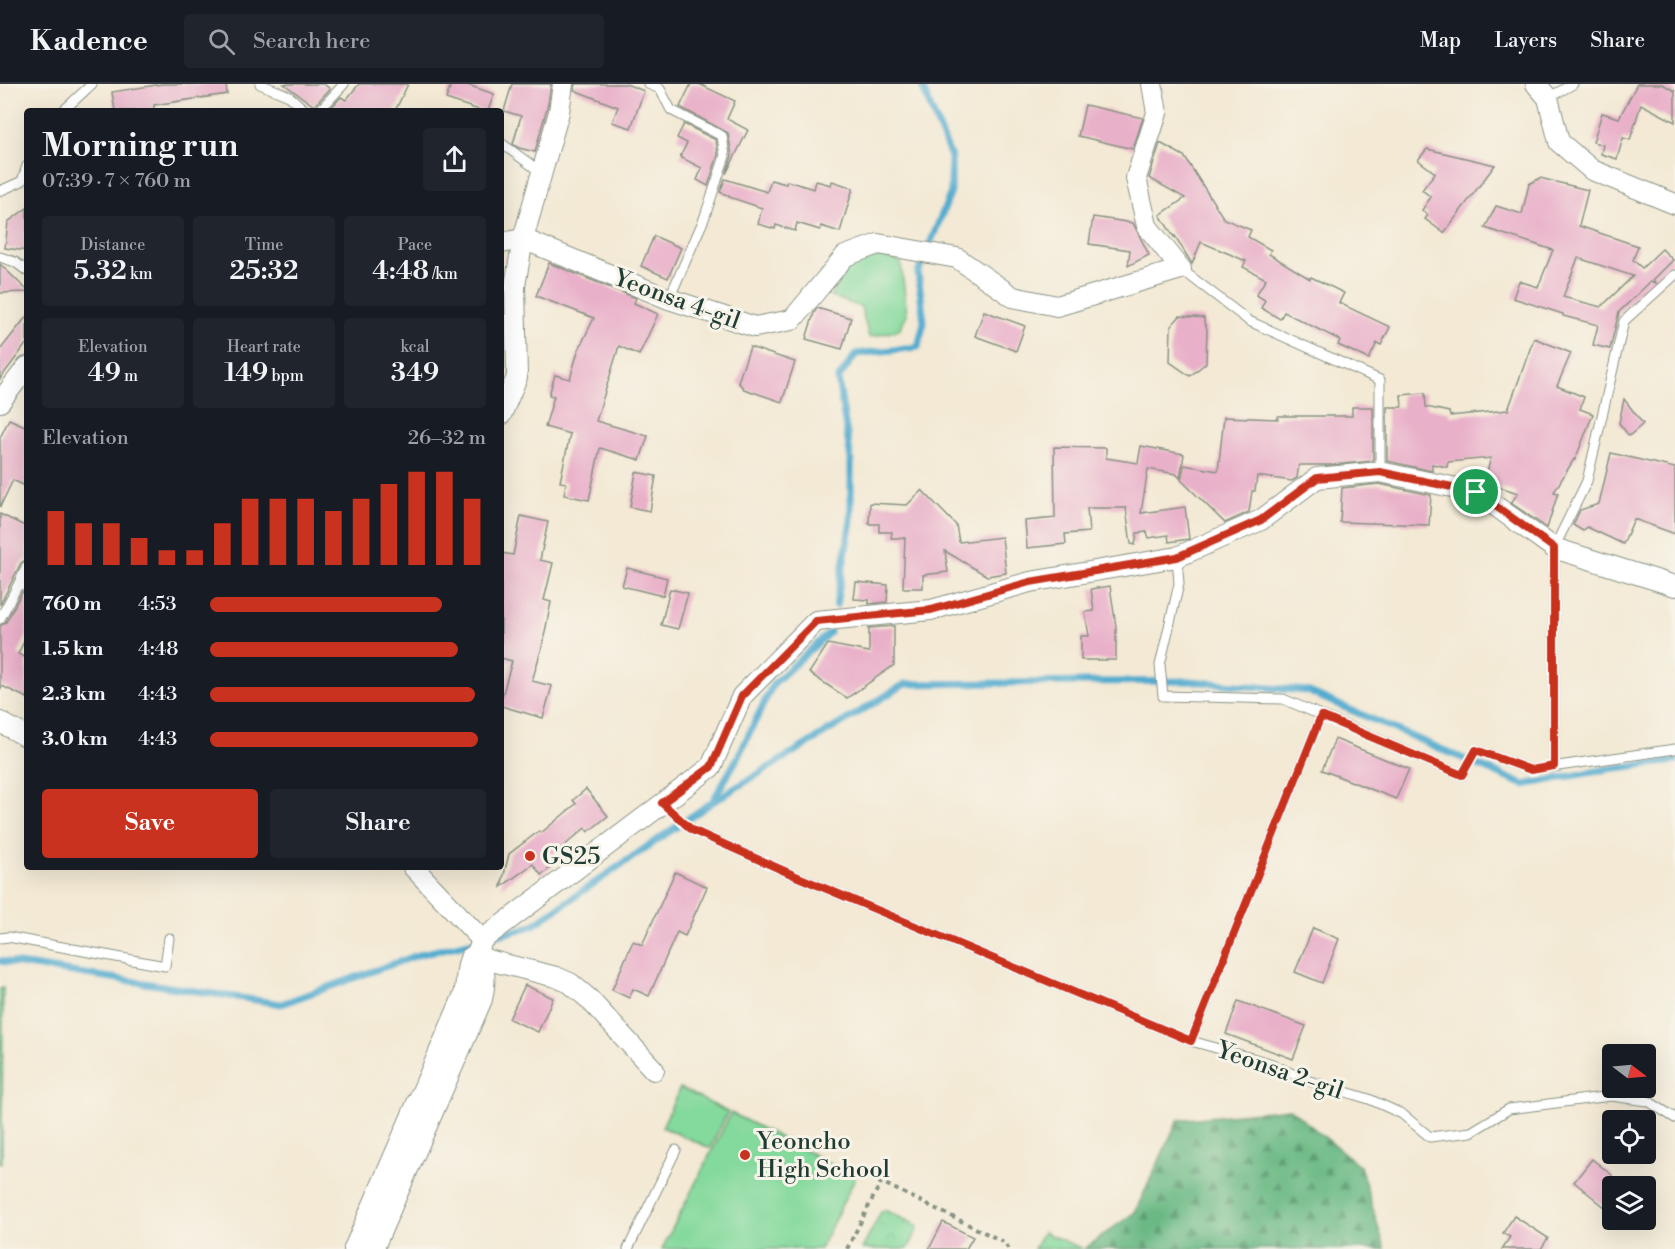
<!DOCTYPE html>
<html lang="en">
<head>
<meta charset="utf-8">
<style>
	body { margin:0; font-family:"Libre Bodoni",serif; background:#20242c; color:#f1f3f6; height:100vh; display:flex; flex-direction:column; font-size:22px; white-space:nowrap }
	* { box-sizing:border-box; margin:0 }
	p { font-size:20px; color:#9ea1a6 }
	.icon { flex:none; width:33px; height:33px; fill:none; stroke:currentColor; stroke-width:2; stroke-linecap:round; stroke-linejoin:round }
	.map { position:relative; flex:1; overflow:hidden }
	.side { position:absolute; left:24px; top:24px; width:480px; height:762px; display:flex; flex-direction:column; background:#171b24; border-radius:6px; box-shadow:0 6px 24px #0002 }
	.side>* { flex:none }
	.needle { width:39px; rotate:106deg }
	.fabs { position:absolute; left:1602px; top:960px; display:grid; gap:12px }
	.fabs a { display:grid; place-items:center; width:54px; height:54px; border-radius:6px; background:#171b24; box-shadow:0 6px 24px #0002; font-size:30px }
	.pin { position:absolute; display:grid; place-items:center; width:51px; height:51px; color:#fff; margin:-26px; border:3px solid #fff; border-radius:50%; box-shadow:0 2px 6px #0007 }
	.round { display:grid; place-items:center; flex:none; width:63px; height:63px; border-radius:6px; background:#20242c }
	.summary { display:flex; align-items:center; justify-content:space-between; height:102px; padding:0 18px }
	h1 { font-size:33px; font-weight:600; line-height:45px }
	.metrics { display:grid; grid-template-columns:repeat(3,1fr); gap:9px; height:102px; padding:6px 18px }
	.metrics div { display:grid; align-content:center; border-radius:6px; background:#20242c; text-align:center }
	.metrics b { font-size:26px; font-weight:600 }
	.metrics small { font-size:16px; font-weight:400 }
	.metrics p { font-size:16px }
	.chart { height:168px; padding:12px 18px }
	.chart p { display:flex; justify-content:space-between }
	.chart svg { width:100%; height:108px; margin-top:6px; stroke:#c8321e; stroke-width:6 }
	.action { display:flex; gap:12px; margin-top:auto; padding:12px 18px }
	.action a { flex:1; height:69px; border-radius:6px; background:#c8321e; color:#fff; font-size:24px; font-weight:600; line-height:69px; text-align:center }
	.action a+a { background:#20242c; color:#f1f3f6 }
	ul { padding:0 18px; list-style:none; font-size:20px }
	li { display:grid; grid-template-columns:96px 72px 1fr; align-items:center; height:45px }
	li i { height:15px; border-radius:8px; background:#c8321e }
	header { display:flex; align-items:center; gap:36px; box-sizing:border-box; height:84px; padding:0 30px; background:#171b24; border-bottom:2px solid #363941 }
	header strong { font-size:28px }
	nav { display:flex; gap:33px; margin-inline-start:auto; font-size:21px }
	.search { width:420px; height:54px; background:#20242c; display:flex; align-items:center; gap:15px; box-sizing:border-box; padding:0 21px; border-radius:6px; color:#9ea1a6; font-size:22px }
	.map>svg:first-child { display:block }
	.grass { fill:#84d99c; stroke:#528b68; stroke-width:1.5 }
	.forest { fill:url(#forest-firs); stroke:#457b5c; stroke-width:1.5 }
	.park { fill:url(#park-crowns); stroke:#528b68; stroke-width:1.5 }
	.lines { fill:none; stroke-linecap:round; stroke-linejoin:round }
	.stream { stroke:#52accf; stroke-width:7 }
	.building { fill:#e9b0c9; fill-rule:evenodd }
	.service-casing { stroke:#899384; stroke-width:11 }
	.minor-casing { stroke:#899384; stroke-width:22 }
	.tertiary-casing { stroke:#899384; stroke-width:26 }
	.path { stroke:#899384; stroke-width:4; stroke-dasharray:4.5 4.5; stroke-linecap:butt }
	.service { stroke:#fff; stroke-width:9 }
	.minor { stroke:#fff; stroke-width:20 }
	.tertiary { stroke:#fff; stroke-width:24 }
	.route-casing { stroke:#fff; stroke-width:12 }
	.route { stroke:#c8321e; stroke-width:8 }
	.poi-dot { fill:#c8321e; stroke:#f7f3e8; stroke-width:2 }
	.labels { text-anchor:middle; stroke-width:6; stroke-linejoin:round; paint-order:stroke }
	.street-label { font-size:24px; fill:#1f3d34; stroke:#f7f3e8 }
	.poi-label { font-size:24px; fill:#1f3d34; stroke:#f7f3e8; text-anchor:start }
</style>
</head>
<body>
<header>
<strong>Kadence</strong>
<div class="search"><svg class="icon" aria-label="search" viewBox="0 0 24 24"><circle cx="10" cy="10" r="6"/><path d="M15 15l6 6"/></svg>Search here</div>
<nav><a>Map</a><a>Layers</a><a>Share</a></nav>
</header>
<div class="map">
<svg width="1675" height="1165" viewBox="0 0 1675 1165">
	<defs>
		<pattern id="forest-firs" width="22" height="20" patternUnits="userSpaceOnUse" patternTransform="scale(1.5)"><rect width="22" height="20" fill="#6bb984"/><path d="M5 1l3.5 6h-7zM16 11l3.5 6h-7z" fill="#57986d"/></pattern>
		<pattern id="park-crowns" width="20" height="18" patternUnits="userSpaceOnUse" patternTransform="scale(1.5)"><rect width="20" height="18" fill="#84d99c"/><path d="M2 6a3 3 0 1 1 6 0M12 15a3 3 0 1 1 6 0" fill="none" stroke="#72bb87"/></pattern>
	</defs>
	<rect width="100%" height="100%" fill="#f7f3e8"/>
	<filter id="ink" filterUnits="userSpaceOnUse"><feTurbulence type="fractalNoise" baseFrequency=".0167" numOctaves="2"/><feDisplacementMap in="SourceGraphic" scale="12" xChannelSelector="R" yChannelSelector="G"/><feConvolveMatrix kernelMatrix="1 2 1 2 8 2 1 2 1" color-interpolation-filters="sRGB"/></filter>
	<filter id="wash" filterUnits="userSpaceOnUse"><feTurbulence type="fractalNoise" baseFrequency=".008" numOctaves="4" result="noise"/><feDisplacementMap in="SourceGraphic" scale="24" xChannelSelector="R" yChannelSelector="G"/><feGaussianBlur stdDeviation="1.35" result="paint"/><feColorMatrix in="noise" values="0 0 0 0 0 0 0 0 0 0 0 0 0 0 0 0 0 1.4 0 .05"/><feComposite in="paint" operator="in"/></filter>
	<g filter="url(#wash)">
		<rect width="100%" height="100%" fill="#f3e9d4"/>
		<g class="grass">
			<path d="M 879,172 L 901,178 L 907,230 L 899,246 L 869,253 L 861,223 L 830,212 L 849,182 Z"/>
			<path d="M 3,904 L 2,1079 L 0,1079 L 0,905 Z"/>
			<path d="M 680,1004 L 728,1028 L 710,1064 L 662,1043 Z"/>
			<path d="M 731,1029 L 856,1092 L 820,1165 L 662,1165 Z"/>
			<path d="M 1043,1148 L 1081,1164 L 1081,1165 L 1034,1165 Z"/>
		</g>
		<path class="forest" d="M 1290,1025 L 1360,1082 L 1385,1165 L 1084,1165 L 1135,1128 L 1178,1036 Z"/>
		<path class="park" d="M 884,1126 L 917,1141 L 918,1145 L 908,1165 L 862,1165 L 881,1128 Z"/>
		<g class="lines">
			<g class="stream">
				<path d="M 836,521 L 851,437 L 851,376 L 838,295 L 856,270 L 918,263 L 924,238 L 918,189 L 951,108 L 951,73 L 921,0"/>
				<path d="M 712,718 L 737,675 L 773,600 L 830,548"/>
				<path d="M 500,851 L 532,842 L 711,719 L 905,600 L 1190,597 L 1307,607 L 1524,701 L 1608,685 L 1675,677"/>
				<path d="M 0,877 L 281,920 L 421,870 L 478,857"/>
			</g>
		</g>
		<g id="blocks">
			<g class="building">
				<path d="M 162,0 L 226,0 L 227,10 L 154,21 L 154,25 L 140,27 L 115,27 L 112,8 Z"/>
				<path d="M 284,0 L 324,0 L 330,5 L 314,22 Z"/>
				<path d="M 359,0 L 408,0 L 395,27 L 328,27 L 341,13 L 346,16 Z"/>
				<path d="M 451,0 L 465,0 L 494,10 L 488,27 L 482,27 L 446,15 Z"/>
				<path d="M 512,0 L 551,0 L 548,20 L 535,68 L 519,64 L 513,60 L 521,32 L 504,27 Z"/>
				<path d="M 575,0 L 626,0 L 644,7 L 631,44 L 612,38 L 618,23 L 574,6 Z"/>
				<path d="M 691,0 L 699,0 L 735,17 L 727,35 L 748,46 L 726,90 L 732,72 L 728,49 L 680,23 Z"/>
				<path d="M 1637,0 L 1662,0 L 1675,7 L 1675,38 L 1641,20 L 1630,56 L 1623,54 L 1617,75 L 1601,70 L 1603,61 L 1593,58 L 1602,29 L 1619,34 Z"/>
				<path d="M 1085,21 L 1143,34 L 1133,65 L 1078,52 Z"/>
				<path d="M 684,40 L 716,56 L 718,71 L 708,102 L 697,96 L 702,84 L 680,73 L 687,59 L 677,54 Z"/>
				<path d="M 1160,59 L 1184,72 L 1224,135 L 1251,146 L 1248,153 L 1271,166 L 1269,170 L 1310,195 L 1311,193 L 1344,209 L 1339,219 L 1390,243 L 1381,261 L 1377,259 L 1369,275 L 1338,261 L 1340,256 L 1284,228 L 1280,235 L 1261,224 L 1265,216 L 1256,211 L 1266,195 L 1243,183 L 1246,177 L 1201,158 L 1192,180 L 1175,152 L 1174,153 L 1160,131 L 1185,114 L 1149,94 Z"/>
				<path d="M 1427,65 L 1495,81 L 1444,149 L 1425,135 L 1428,131 L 1422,126 L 1431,113 L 1422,106 L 1435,89 L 1418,76 Z"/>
				<path d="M 1540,94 L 1588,106 L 1579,142 L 1638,162 L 1633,176 L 1642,184 L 1662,165 L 1673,176 L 1653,196 L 1656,199 L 1650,198 L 1619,228 L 1610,265 L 1593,261 L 1598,241 L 1563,232 L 1563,230 L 1513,214 L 1519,197 L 1538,203 L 1553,166 L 1485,144 L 1496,122 L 1522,130 L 1529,100 ZM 1578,174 L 1633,192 L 1601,223 L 1563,213 Z"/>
				<path d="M 725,95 L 767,108 L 771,96 L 786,100 L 787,97 L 814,105 L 816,97 L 831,101 L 832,97 L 853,104 L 840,148 L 821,142 L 820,146 L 797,139 L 795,147 L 776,141 L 775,145 L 758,140 L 762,124 L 729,113 L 729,112 L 720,108 Z"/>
				<path d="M 27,124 L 27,167 L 5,164 L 8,138 Z"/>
				<path d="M 1093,133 L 1133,139 L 1149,171 L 1128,182 L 1130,166 L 1089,160 Z"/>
				<path d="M 654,152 L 681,164 L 668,194 L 641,182 Z"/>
				<path d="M 549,179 L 636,214 L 634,219 L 658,230 L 639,271 L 619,262 L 596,337 L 648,352 L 640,376 L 600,364 L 589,416 L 564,411 L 566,399 L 560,398 L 570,350 L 545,343 L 554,312 L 549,311 L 555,291 L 570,295 L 578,267 L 594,234 L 536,212 Z"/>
				<path d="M 0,180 L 27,206 L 27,208 L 0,209 Z"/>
				<path d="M 817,224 L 851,234 L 842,265 L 806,255 L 814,229 Z"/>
				<path d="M 984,227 L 1025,242 L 1016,267 L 975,252 Z"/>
				<path d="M 27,232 L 27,259 L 0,295 L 0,266 Z"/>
				<path d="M 1180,232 L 1204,234 L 1204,239 L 1207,245 L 1206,279 L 1190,292 L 1170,278 L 1171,242 Z"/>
				<path d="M 1534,254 L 1571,269 L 1557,302 L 1584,313 L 1580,325 L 1593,330 L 1575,376 L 1574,375 L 1554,408 L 1558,409 L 1547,444 L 1511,419 L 1518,409 L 1484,398 L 1491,374 L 1448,378 L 1447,383 L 1432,380 L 1432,387 L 1387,377 L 1387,323 L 1402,323 L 1401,311 L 1425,309 L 1426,323 L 1449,328 L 1450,332 L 1508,326 Z"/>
				<path d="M 750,263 L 795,278 L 782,318 L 744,305 L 738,298 Z"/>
				<path d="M 1624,315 L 1643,340 L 1629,352 L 1619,339 Z"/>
				<path d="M 1352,323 L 1373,323 L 1373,377 L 1332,381 L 1299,381 L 1297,394 L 1292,397 L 1257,392 L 1255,407 L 1252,407 L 1249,428 L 1225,439 L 1181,396 L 1184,381 L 1218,387 L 1224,333 L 1278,335 L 1278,332 L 1352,332 Z"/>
				<path d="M 9,335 L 27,343 L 27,403 L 13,396 L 0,423 L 0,354 Z"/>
				<path d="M 1141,362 L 1184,370 L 1180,394 L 1176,390 L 1148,385 L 1141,429 L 1185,423 L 1189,455 L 1169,458 L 1168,451 L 1149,454 L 1147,448 L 1137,449 L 1135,461 L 1131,460 L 1126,424 L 1087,424 L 1089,448 L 1065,450 L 1066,460 L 1027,464 L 1025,437 L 1055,434 L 1054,363 L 1106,364 L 1106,374 L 1138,379 Z"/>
				<path d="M 1611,369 L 1675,384 L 1675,450 L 1634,435 L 1623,460 L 1587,443 L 1583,447 L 1573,441 L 1580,426 L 1599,420 Z"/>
				<path d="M 636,388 L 656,392 L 650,427 L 630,423 Z"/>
				<path d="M 1379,400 L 1431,411 L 1429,441 L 1340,438 L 1342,404 Z"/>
				<path d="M 922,406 L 956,441 L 959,458 L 1002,453 L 1006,489 L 987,492 L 945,467 L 948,488 L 923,491 L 923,504 L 903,504 L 905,454 L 891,454 L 892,448 L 879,448 L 879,440 L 869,440 L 870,419 L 907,421 Z"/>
				<path d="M 0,430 L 27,443 L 27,475 L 21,479 L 0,521 Z"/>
				<path d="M 521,432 L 548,438 L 540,476 L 553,479 L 544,516 L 551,518 L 542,563 L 532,597 L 552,602 L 543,634 L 501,622 L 501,616 L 512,577 L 501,574 L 501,469 L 513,471 Z"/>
				<path d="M 627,484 L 667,494 L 663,512 L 622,502 Z"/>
				<path d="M 856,498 L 888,501 L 887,518 L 869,520 L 869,516 L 854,515 Z"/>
				<path d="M 1110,502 L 1116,543 L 1116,576 L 1081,576 L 1081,552 L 1089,552 L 1085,528 L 1094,527 L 1091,505 Z"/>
				<path d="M 670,505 L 688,509 L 678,545 L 661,541 Z"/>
				<path d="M 22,508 L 27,510 L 27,551 L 18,570 L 27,574 L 27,614 L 2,602 L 0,606 L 0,542 L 6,538 Z"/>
				<path d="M 894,542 L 894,581 L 847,614 L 809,589 L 828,560 L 869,568 L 869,544 Z"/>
				<path d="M 1335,655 L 1409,685 L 1396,715 L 1322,686 Z"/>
				<path d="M 586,705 L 608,732 L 588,748 L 585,744 L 556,769 L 561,776 L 541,791 L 533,780 L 501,803 L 509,770 L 539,747 L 541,749 L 576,720 L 573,716 Z"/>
				<path d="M 675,788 L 707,803 L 685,852 L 677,848 L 649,912 L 633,905 L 629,914 L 612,906 L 633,857 L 642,861 Z"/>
				<path d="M 1313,844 L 1339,855 L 1322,899 L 1295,888 Z"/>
				<path d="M 525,901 L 553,914 L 538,948 L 509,935 Z"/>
				<path d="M 1238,917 L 1306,942 L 1293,975 L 1226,950 Z"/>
				<path d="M 1592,1075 L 1612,1091 L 1612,1129 L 1574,1098 Z"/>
				<path d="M 1514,1132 L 1548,1154 L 1541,1165 L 1502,1165 L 1510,1153 L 1503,1149 Z"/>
				<path d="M 943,1138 L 973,1153 L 966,1165 L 929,1165 Z"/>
			</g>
		</g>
	</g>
	<g filter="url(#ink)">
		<use href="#blocks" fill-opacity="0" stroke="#899384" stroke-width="1.5"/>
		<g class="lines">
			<g class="service-casing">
				<g id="service">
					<path d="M 260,0 L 289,12 L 306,27"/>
					<path d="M 648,0 L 660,5 L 671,26 L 722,52 L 725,72 L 704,135 L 669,215"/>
					<path d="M 1548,14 L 1573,0"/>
					<path d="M 63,27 L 92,0"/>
					<path d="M 319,27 L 344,0"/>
					<path d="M 501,59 L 542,89"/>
					<path d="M 0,107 L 22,97 L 27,82"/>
					<path d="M 0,173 L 15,178 L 27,187"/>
					<path d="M 1181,185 L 1249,237 L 1380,296 L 1380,388"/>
					<path d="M 1177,473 L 1179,500 L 1160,581 L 1163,612 L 1283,615 L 1462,691 L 1476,666 L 1531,686 L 1675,665"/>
					<path d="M 19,499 L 27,482"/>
					<path d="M 0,535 L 19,499 L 27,503"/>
					<path d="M 1554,682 L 1554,464 L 1587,397 L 1624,237 L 1675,191"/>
					<path d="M 662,719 L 692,746 L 798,793 L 1191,957 L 1270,979 L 1303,995 L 1369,1015 L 1402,1030 L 1430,1053 L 1471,1048 L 1509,1025 L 1611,1012 L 1648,1017 L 1675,1034"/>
					<path d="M 0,854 L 8,853 L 165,882 L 169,854"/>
					<path d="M 1191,957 L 1321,632"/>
					<path d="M 628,1165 L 676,1066"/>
				</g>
			</g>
			<g class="minor-casing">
				<g id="minor">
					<path d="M 1536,0 L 1548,14 L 1559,58 L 1592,86 L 1675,120"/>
					<path d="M 501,159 L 523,155 L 669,215 L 755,243 L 792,236 L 845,172 L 878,160 L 957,174 L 1013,213 L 1057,222 L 1181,185 L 1147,142 L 1136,94 L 1157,29 L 1152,0"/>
					<path d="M 0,318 L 27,283"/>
					<path d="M 501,331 L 517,293 L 515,202 L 523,155 L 559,28 L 563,0"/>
					<path d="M 0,638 L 27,653"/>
					<path d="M 413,783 L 482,856"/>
					<path d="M 654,986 L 589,915 L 570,899 L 556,893 L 476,873 L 482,856 L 711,683 L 742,612 L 816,537 L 931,526 L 1030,498 L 1177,473 L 1261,436 L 1317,394 L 1380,388 L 1476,408 L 1554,464 L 1675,502"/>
				</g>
			</g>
			<g class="tertiary-casing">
				<path id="tertiary" d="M 356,1165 L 466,911 C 469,899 467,886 472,875 L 476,873 C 485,886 483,900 480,915 L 371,1165"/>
			</g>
			<path class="path" d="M 847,1165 L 881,1098 L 1006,1159 L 1008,1165"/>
			<use href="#service" class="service"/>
			<use href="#minor" class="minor"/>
			<use href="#tertiary" class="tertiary"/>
		</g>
	</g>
	<g class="lines" filter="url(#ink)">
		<g class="route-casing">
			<path id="route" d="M 1380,388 L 1476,408 L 1554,464 L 1554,682 L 1531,686 L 1476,666 L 1462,691 L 1321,632 L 1191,957 L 798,793 L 692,746 L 662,719 L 711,683 L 742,612 L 816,537 L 931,526 L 1030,498 L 1177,473 L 1261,436 L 1317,394 Z"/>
		</g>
		<use href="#route" class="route"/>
	</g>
	<g class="poi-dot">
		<circle cx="530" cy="772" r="6"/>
		<circle cx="745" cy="1071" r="6"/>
	</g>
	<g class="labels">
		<g class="street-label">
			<text transform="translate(677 215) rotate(20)" y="8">Yeonsa 4-gil</text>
			<text transform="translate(1280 986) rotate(19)" y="8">Yeonsa 2-gil</text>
		</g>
		<g class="poi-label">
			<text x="542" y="780">GS25</text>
			<text x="757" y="1065">Yeoncho<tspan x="757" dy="28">High School</tspan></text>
		</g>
	</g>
</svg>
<div class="fabs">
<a><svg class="needle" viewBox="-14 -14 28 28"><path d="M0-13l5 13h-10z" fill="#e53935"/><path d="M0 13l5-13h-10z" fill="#9ea1a6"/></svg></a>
<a><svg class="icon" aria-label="locate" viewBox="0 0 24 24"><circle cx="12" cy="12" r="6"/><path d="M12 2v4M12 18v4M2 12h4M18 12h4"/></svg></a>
<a><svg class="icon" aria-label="layers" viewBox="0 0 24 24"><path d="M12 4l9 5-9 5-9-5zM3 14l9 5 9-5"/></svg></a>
</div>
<div class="pin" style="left:1476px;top:408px;background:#1e9e55"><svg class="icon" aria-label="arrive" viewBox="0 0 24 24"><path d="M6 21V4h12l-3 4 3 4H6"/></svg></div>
<section class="side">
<div class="summary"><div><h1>Morning run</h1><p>07:39 · 7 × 760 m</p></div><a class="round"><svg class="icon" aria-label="share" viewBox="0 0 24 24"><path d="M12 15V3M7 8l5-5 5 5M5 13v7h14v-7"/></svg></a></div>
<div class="metrics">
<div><p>Distance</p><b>5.32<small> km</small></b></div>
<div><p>Time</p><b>25:32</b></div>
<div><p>Pace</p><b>4:48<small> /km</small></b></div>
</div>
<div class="metrics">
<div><p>Elevation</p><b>49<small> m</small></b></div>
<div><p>Heart rate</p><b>149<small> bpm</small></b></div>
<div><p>kcal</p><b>349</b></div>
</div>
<div class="chart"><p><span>Elevation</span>26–32 m</p>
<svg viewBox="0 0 160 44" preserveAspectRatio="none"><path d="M5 44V22M15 44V27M25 44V27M35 44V33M45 44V38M55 44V38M65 44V27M75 44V17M85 44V17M95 44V17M105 44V22M115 44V17M125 44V11M135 44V6M145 44V6M155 44V17"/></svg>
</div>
<ul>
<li><b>760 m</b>4:53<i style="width:84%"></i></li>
<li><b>1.5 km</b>4:48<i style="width:90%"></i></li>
<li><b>2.3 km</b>4:43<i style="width:96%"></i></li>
<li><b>3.0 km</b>4:43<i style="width:97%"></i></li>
</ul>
<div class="action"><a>Save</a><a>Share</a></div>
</section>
</div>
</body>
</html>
